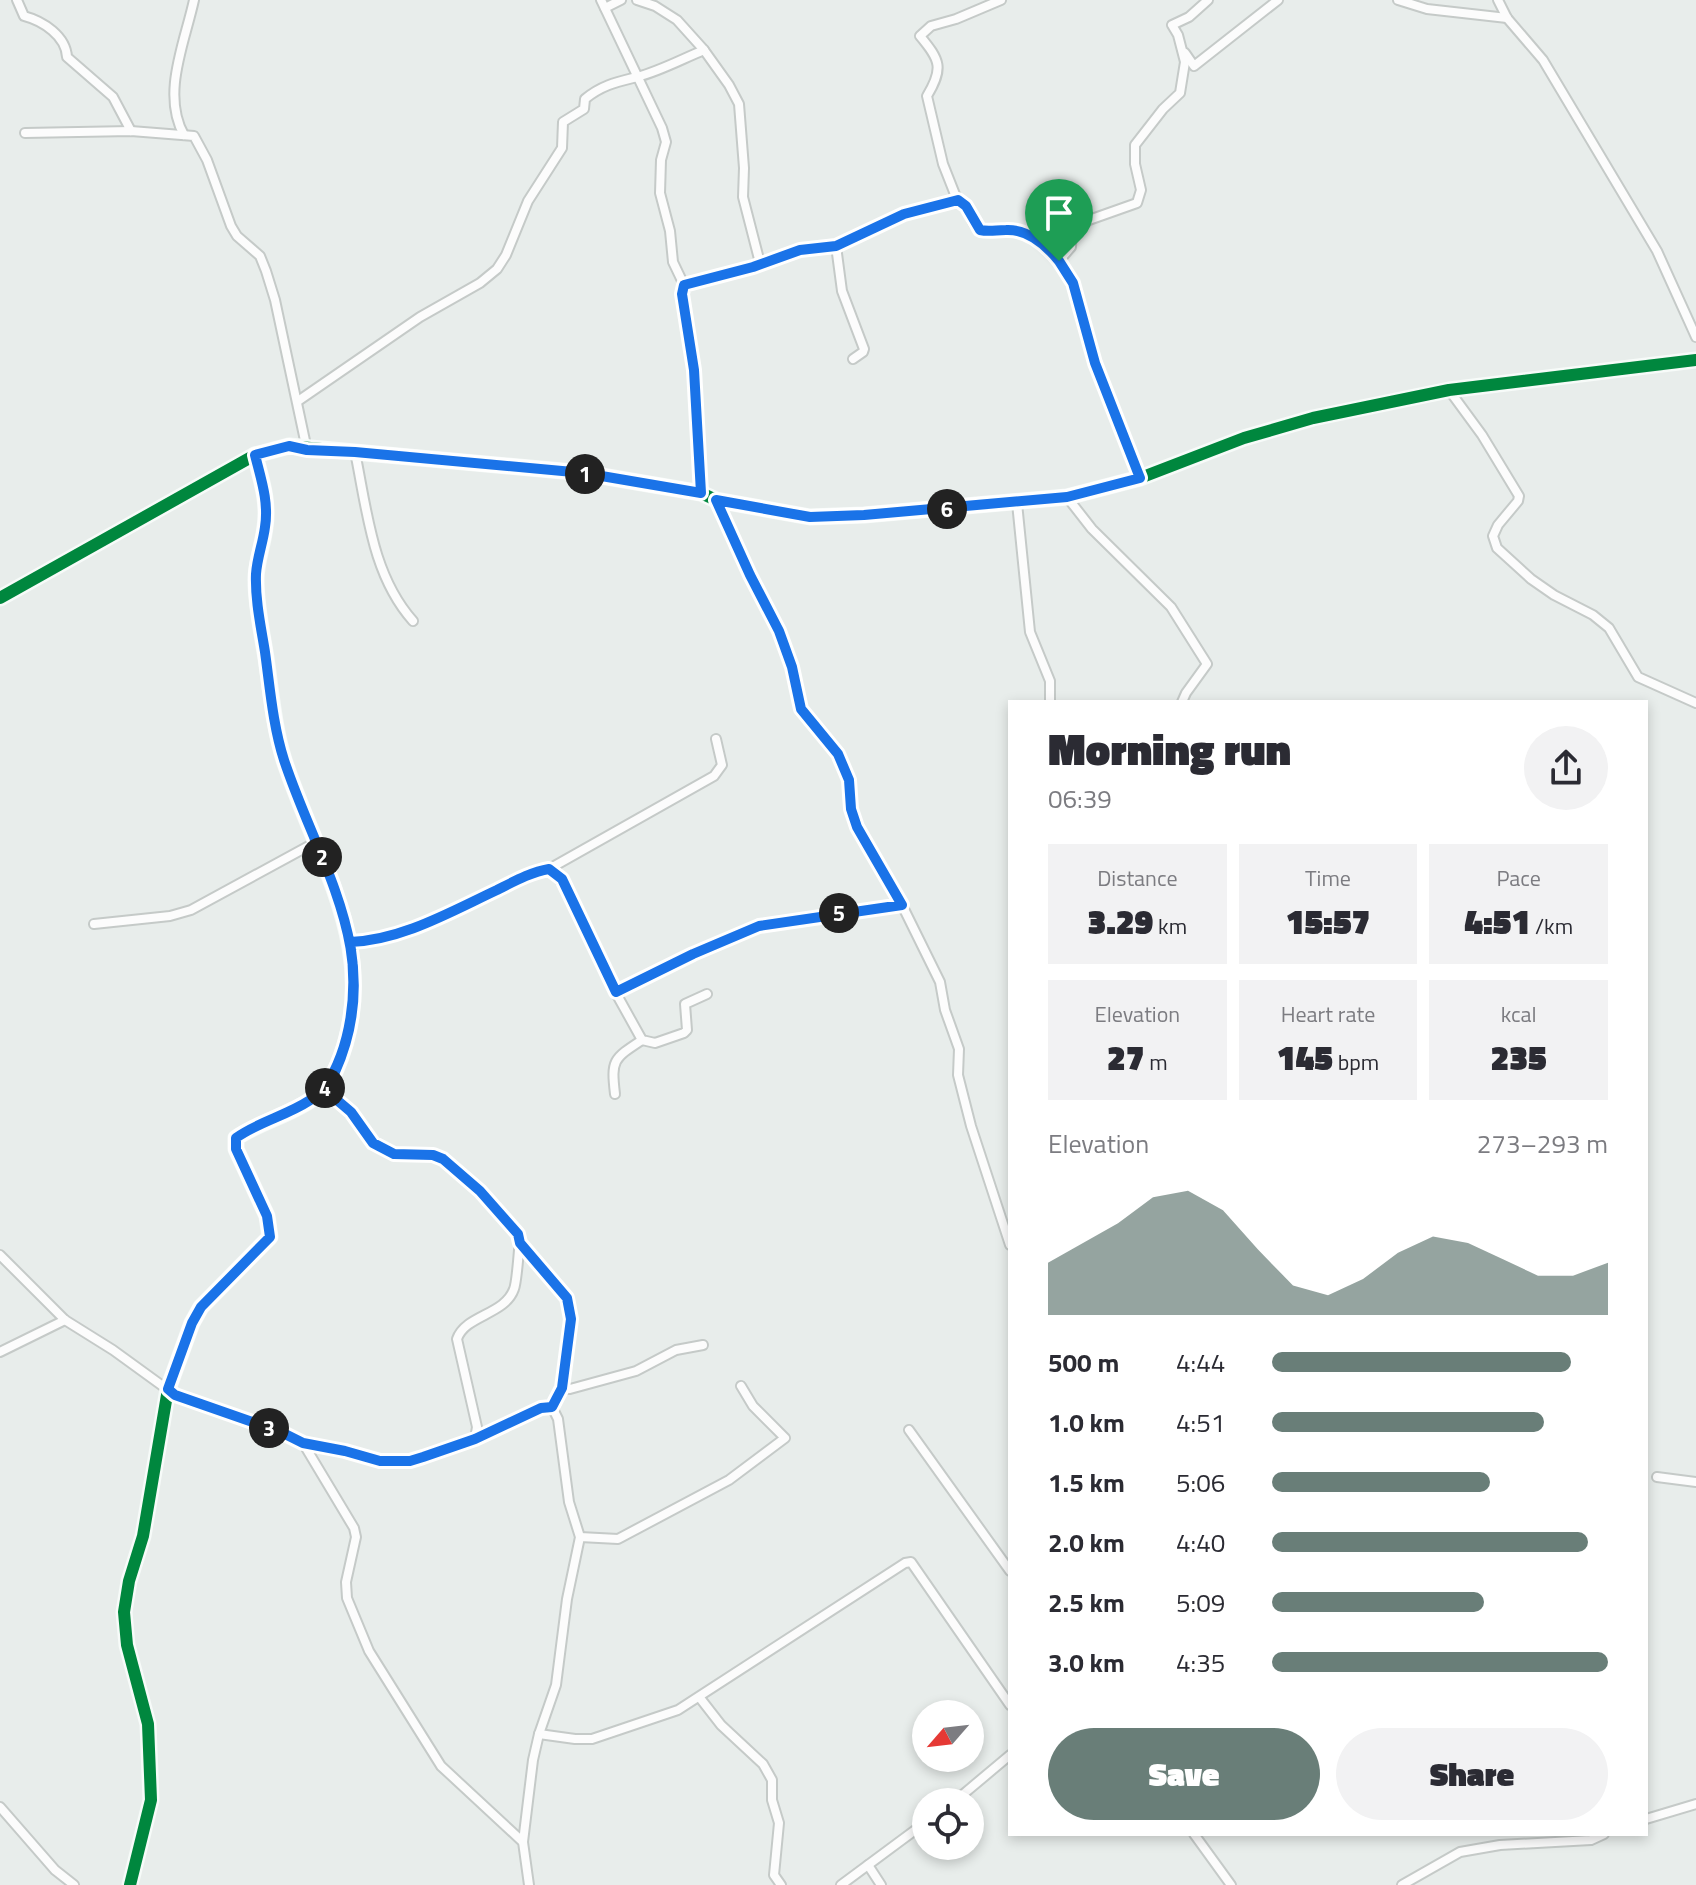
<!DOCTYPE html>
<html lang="en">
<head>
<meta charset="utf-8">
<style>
	body { margin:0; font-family:"Titillium Web",sans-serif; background:#f2f2f3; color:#2b2b33; height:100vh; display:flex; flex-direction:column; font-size:30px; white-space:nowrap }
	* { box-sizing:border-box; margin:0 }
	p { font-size:26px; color:#7c7c81 }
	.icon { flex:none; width:44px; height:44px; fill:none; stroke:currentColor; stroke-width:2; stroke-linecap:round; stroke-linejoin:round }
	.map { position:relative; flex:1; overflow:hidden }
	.panel { position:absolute; left:1008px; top:700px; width:640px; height:1136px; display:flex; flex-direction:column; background:#fff; border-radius:0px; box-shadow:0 4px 12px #0003 }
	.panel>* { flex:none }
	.needle { width:52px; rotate:242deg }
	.tools { position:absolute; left:912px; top:1700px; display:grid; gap:16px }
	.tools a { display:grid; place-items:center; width:72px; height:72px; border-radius:50%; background:#fff; box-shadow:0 4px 12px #0003; font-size:40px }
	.pin { position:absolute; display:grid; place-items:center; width:68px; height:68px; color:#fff; margin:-82px -34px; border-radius:50% 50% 50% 0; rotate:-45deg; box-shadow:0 0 8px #0007 }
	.pin .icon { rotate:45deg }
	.km { position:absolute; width:40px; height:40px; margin:-20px; border-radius:50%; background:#222; color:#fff; font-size:22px; line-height:40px; text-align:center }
	.round { display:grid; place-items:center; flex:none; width:84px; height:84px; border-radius:42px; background:#f2f2f3 }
	.overview { display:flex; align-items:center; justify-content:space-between; height:136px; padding:0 40px }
	h1 { font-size:44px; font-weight:800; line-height:60px }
	.figures { display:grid; grid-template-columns:repeat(3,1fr); gap:12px; height:136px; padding:8px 40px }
	.figures div { display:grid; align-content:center; border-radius:0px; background:#f2f2f3; text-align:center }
	.figures b { font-size:34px; font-weight:800 }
	.figures small { font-size:22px; font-weight:400 }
	.figures p { font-size:22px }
	.chart { height:224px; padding:16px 40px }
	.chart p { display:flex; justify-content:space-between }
	.chart svg { width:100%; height:144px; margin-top:8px; fill:#697e78; opacity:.7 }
	.button { display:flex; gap:16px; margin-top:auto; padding:16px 40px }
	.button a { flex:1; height:92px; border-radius:48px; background:#697e78; color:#fff; font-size:32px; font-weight:800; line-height:92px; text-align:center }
	.button a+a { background:#f2f2f3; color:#2b2b33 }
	ul { padding:0 40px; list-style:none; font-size:26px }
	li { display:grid; grid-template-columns:128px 96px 1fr; align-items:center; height:60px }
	li i { height:20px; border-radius:10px; background:#697e78 }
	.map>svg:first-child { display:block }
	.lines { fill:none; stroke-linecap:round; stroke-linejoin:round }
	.street-casing { stroke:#c5cac8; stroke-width:12 }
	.street { stroke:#fcfcfc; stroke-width:8 }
	.cycleway-casing { stroke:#f7fbf9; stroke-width:17 }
	.cycleway { stroke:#00873e; stroke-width:12 }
	.route-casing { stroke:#fff; stroke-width:16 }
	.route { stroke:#1a73e8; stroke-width:10 }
</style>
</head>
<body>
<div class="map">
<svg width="1696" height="1885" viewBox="0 0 1696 1885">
	<rect width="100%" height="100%" fill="#e8edeb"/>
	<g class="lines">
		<g class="street-casing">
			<g id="street">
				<path d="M 17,0 L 24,16 C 43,21 66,36 67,57 L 113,97 L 131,131"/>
				<path d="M 601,0 L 662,128 L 666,142 L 661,160 L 660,193 L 670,231 L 673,262 L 684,285 L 682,294 L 694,370 L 701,493"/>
				<path d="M 637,0 L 655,6 L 677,20 L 704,50 L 729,85 L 739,104 L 744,168 L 743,197 L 760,263"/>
				<path d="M 1001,0 L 956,19 L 931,26 L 920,36 C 940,60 944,68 927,96 L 943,164 L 958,202 C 971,208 970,225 981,231 C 988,234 999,230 1006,230 C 1037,229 1060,258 1073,283 L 1095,363 L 1140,478"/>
				<path d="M 1398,0 L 1427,9 L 1507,18"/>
				<path d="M 1498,0 L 1507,18 L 1543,60 L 1657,251 L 1696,337"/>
				<path d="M 605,8 L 621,0"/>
				<path d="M 1185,53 L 1194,66 L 1278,0"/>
				<path d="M 25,133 L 131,131 L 194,136 L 207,160 L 231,226 L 237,236 L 260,256 L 266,271 L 275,300 L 307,450"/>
				<path d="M 184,135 C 161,94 185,42 194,0"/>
				<path d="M 836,246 L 842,291 L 864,349 L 863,352 L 853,359"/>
				<path d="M 1059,261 L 1071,247 L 1072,226 L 1137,203 L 1141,190 L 1135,164 L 1135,145 L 1163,109 L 1180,93 L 1185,62 L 1178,35 L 1172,25 L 1189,17 L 1208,0"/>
				<path d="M 684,285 L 753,267 L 800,250 L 836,246 L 904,214 L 958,200"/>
				<path d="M 1449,390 L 1482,435 L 1519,496 L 1518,501 L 1498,525 L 1493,536 L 1497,548 L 1531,579 L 1554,595 L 1593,615 L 1609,628 L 1638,677 L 1696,703"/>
				<path d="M 298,401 L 420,317 L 480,283 L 497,269 L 506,255 L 528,201 L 562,148 L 563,122 L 584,109 L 585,99 C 602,85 617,82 637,77 C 660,71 682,59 704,50"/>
				<path d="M 355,452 C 367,510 372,575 413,621"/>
				<path d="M 1067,497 L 1092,529 L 1171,607 L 1207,664 L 1186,693 L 1182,702"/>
				<path d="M 716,500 L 750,575 L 779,631 L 792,667 L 801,709 L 838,754 L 849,780 L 851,809 L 857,827 L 902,905 L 940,982 L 945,1010 L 959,1049 L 958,1075 L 971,1126 L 1010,1245"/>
				<path d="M 1017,503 L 1030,632 L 1050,681 L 1050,702"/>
				<path d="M 0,598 L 255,455 L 289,446 L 584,473 L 701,493 L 716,500 L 810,517 L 864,515 L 1067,497 L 1140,478 L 1244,438 L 1313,418 L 1449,390 L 1696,360"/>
				<path d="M 549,869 L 714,776 L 722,765 L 716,739"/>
				<path d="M 94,924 L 170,916 L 191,910 L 316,842"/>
				<path d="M 350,942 C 402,940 449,912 496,890 C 513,882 531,872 549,869 L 562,879 L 612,986 L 642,1040 L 655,1043 L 684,1033 L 687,1030 L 685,1004 L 707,994"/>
				<path d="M 616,992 L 693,954 L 759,926 L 902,905"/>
				<path d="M 324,1089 L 351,1112 L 373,1143 L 394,1154 L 433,1155 L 443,1159 L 480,1191 L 520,1238 C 519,1248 517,1282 514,1289 C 505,1315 465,1315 457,1339 L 477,1427 L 475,1439"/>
				<path d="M 615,1094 C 611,1060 613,1059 642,1040"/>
				<path d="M 0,1255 L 65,1320 L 113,1350 L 175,1395 L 281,1432 L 303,1443 L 345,1451 L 380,1461 L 410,1461 L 475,1439 L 541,1408 L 552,1407 L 562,1388 L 571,1319 L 567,1298 L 520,1243"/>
				<path d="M 0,1352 L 65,1320"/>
				<path d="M 562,1388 L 570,1389 L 636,1371 L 676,1350 L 703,1345"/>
				<path d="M 909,1430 L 1010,1571"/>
				<path d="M 303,1443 L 354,1528 L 356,1537 L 346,1582 L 347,1598 L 369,1651 L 441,1766 L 523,1842 L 529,1885"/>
				<path d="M 1657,1477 L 1696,1482"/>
				<path d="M 580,1537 L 618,1539 L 729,1480 L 785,1438 L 753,1406 L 741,1386"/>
				<path d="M 700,1698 L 721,1725 L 763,1764 L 772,1780 L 772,1800 L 779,1823 L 774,1875 L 781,1885"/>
				<path d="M 539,1734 L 575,1739 L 592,1739 L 678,1710 L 905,1563 L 911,1562 L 1010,1705"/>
				<path d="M 954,1802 L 1010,1755"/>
				<path d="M 0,1807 L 55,1870 L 74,1885"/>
				<path d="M 1646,1819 L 1696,1804"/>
				<path d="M 1194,1834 L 1231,1885"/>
				<path d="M 523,1842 L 533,1760 L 539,1734 L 556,1685 L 567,1599 L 580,1537 L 569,1502 L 558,1419 L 552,1407"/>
				<path d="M 868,1865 L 881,1885"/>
				<path d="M 130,1885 L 151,1800 L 148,1724 L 127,1645 L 124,1612 L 129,1581 L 143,1536 L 168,1389 L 192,1323 L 201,1307 L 270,1237 L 267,1216 L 236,1149 L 236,1138 C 267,1116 317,1111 335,1072 C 386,957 319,866 284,760 C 274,728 271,692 266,658 C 262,633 256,606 256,580 C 256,562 263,545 265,527 C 269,502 261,479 255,455"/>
				<path d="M 841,1885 L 926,1822"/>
				<path d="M 1402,1885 L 1460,1852 L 1500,1845 L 1591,1840 L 1604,1834"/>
			</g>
		</g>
		<use href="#street" class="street"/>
		<g class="cycleway-casing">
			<g id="cycleway">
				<path d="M 0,598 L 255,455 L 289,446 L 584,473 L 701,493 L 716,500 L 810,517 L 864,515 L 1067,497 L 1140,478 L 1244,438 L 1313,418 L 1449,390 L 1696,360"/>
				<path d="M 130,1885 L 151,1800 L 148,1724 L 127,1645 L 124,1612 L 129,1581 L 143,1536 L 168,1389 L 192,1323 L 201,1307 L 270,1237 L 267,1216 L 236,1149 L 236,1138 C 267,1116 317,1111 335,1072 C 386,957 319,866 284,760 C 274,728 271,692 266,658 C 262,633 256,606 256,580 C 256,562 263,545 265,527 C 269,502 261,479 255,455"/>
			</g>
		</g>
		<use href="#cycleway" class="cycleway"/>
	</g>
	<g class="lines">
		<g class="route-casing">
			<path id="route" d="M 1059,261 C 1046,245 1028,229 1006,230 C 996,230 989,232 980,230 L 966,206 L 958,200 L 904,214 L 836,246 L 800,250 L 753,267 L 684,285 L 682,294 L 694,370 L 701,493 L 584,473 L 355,452 L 307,450 L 289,446 L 255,455 C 261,479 269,502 265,527 C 263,543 257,558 256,574 C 255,600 261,627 265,652 C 270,688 273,726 284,760 C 319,866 387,956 335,1072 C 317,1111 267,1115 236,1138 L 236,1149 L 267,1216 L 270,1237 L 201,1307 L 192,1323 L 168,1389 L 175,1395 L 281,1432 L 303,1443 L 345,1451 L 380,1461 L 410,1461 L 423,1457 L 475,1439 L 541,1408 L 552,1407 L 562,1388 L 571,1319 L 567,1298 L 520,1243 L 518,1234 L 480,1191 L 443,1159 L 433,1155 L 394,1154 L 373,1143 L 351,1112 L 324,1089 C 352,1047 358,991 350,942 C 402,940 450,912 497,890 C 513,882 531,872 549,869 L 562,879 L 616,992 L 693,954 L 759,926 L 902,905 L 857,827 L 851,809 L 849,780 L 838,754 L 801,709 L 792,667 L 779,631 L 750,575 L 716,500 L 810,517 L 864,515 L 1067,497 L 1140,478 L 1095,363 L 1073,283 L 1059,261"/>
		</g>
		<use href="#route" class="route"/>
	</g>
</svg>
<div class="tools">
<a><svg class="needle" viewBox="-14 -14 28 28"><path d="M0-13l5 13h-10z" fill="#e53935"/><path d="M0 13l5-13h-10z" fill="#7c7c81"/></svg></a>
<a><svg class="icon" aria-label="locate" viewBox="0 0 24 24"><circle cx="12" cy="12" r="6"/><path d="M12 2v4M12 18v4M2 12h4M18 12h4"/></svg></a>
</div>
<div class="pin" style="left:1059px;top:261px;background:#1e9e55"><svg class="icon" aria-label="arrive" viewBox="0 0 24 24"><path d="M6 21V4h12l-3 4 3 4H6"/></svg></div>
<b class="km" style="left:585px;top:474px">1</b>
<b class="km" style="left:322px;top:857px">2</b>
<b class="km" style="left:269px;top:1428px">3</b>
<b class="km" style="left:325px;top:1088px">4</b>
<b class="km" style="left:839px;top:913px">5</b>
<b class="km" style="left:947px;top:509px">6</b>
<section class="panel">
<div class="overview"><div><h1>Morning run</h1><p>06:39</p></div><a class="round"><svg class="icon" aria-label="share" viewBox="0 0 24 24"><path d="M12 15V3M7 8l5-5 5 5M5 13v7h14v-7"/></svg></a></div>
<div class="figures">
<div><p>Distance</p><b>3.29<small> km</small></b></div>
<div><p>Time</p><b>15:57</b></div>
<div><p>Pace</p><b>4:51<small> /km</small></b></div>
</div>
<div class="figures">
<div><p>Elevation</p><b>27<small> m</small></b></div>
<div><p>Heart rate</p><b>145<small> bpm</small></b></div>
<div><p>kcal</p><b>235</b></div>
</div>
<div class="chart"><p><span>Elevation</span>273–293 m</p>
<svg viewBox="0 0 160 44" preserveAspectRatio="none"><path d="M0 44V28L10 22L20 16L30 8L40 6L50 12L60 24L70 35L80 38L90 33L100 25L110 20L120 22L130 27L140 32L150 32L160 28V44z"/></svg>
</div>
<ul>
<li><b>500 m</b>4:44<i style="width:89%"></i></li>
<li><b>1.0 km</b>4:51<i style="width:81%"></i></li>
<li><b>1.5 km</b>5:06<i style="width:65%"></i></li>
<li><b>2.0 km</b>4:40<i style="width:94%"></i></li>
<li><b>2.5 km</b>5:09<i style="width:63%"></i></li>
<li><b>3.0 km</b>4:35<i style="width:100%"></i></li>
</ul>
<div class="button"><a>Save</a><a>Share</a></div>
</section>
</div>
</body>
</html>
